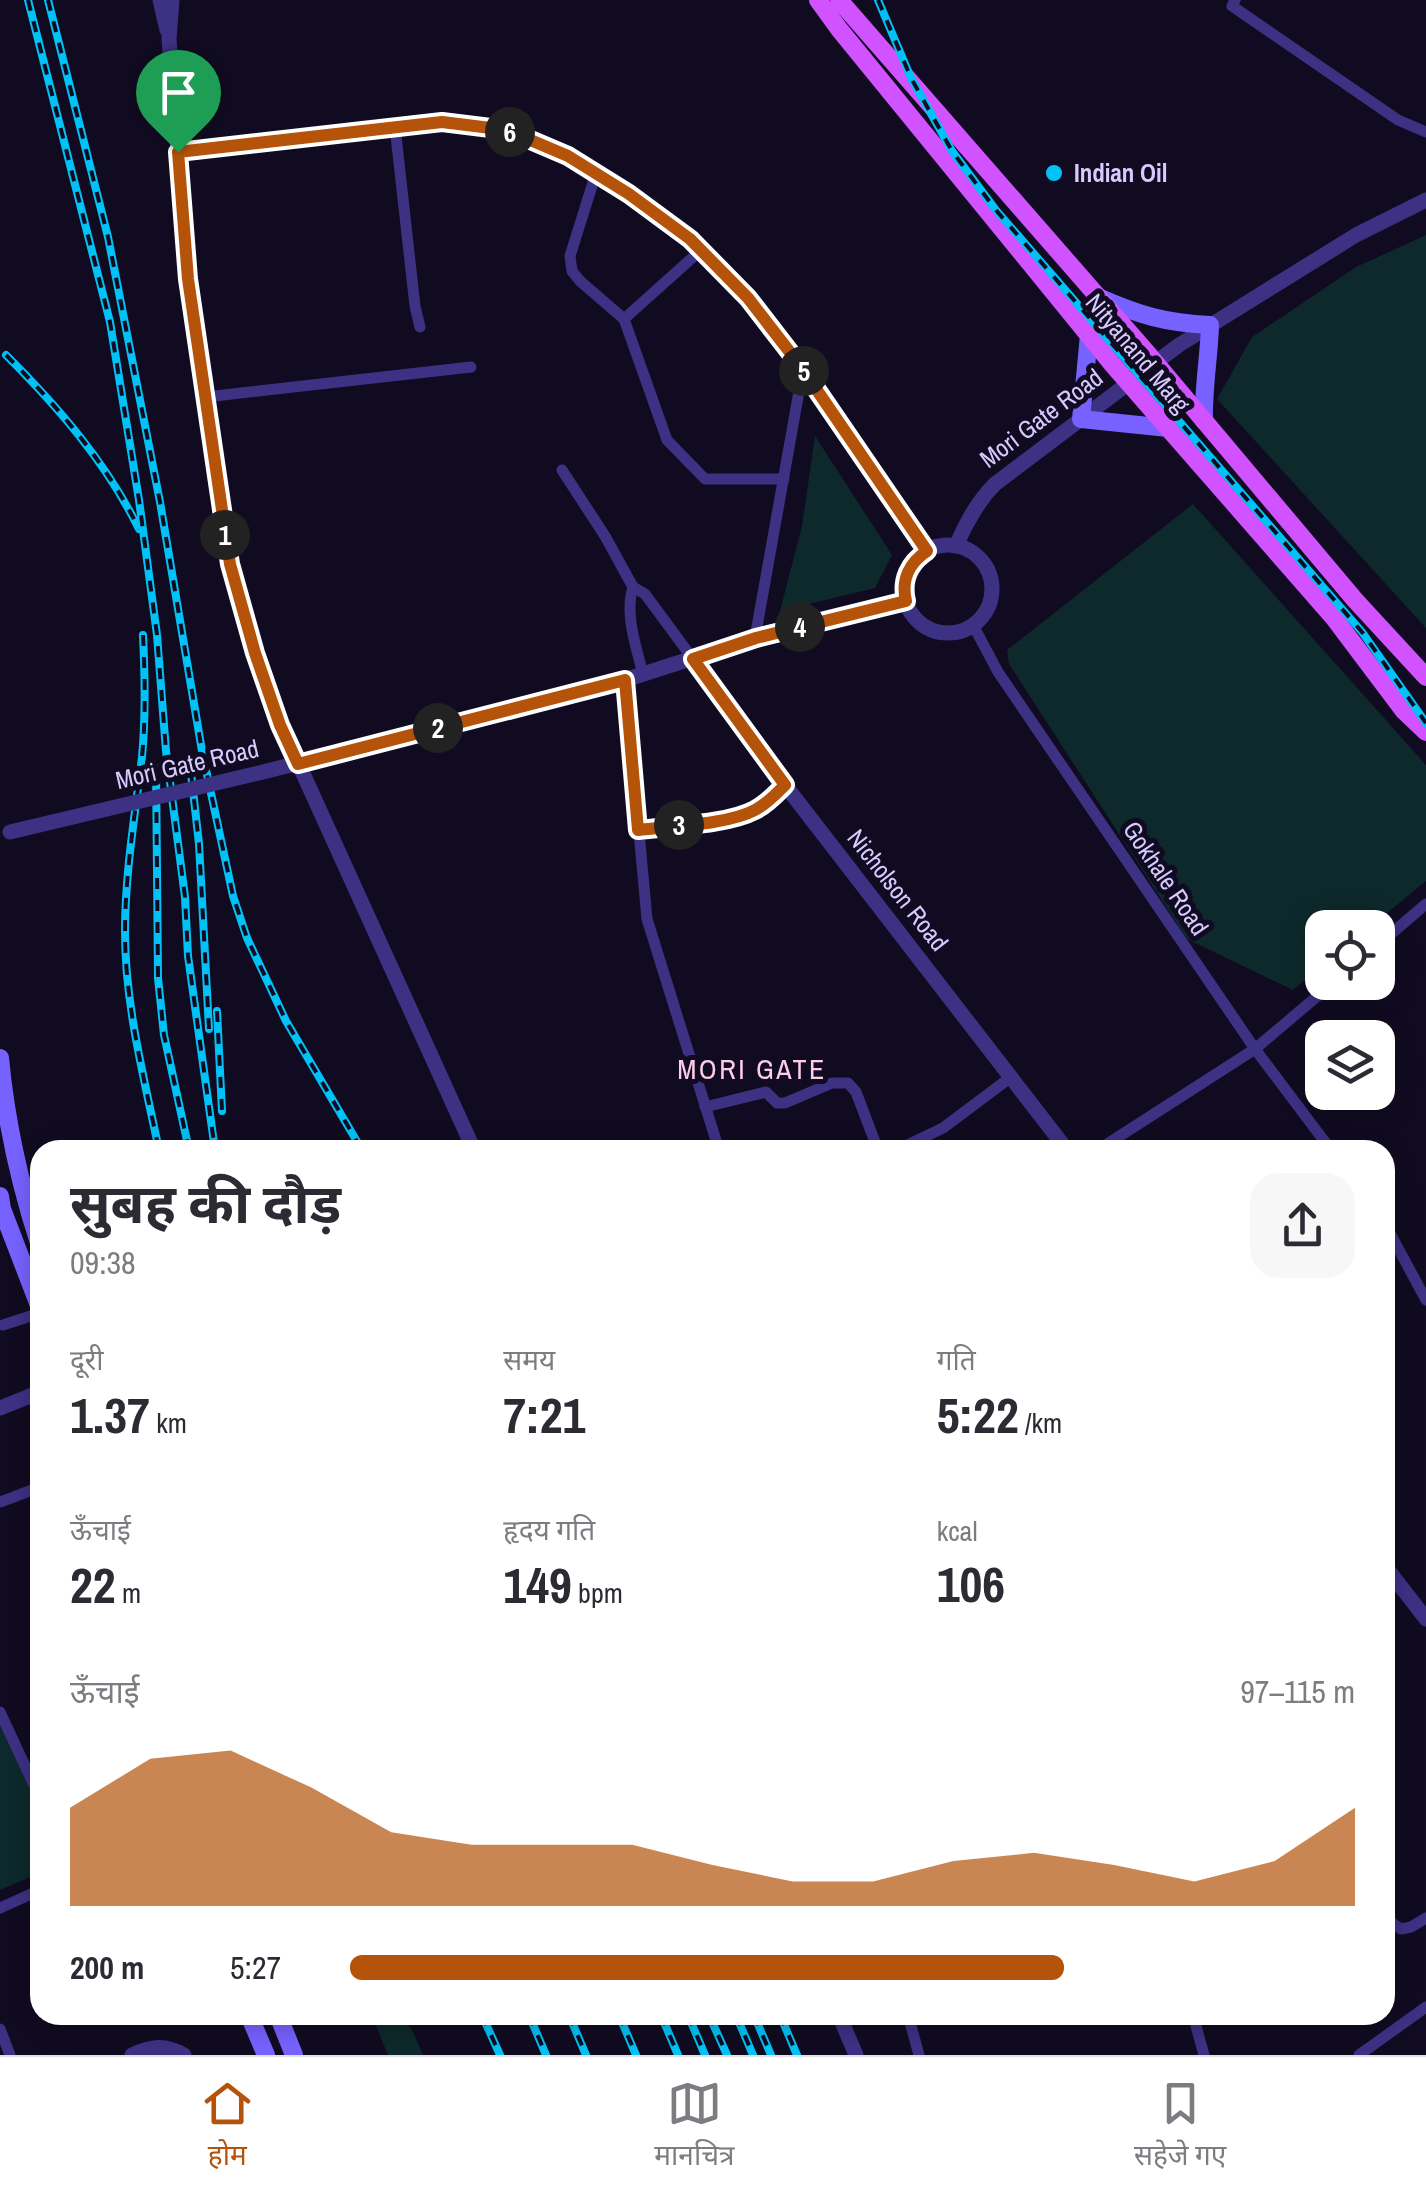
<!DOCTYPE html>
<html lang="hi">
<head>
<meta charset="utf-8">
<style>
	body { margin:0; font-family:"Archivo Narrow","Noto Sans Devanagari",sans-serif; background:#f7f7f7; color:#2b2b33; height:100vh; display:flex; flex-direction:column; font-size:38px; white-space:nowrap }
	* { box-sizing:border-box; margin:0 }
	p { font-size:32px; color:#7c7c81 }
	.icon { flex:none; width:55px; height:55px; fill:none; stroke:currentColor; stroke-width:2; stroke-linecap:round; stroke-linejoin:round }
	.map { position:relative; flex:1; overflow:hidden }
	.details { position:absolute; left:30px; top:1140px; width:1365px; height:885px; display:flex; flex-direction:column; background:#fff; border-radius:30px; box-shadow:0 5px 25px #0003 }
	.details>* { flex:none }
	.buttons { position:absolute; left:1305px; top:910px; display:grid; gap:20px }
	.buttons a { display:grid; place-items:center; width:90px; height:90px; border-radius:20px; background:#fff; box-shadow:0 5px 25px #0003; font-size:50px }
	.pin { position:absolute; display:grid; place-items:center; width:85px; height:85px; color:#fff; margin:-102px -42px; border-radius:50% 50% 50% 0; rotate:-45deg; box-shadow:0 0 10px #0007 }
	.pin .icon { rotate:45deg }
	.km { position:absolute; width:50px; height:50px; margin:-25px; border-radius:50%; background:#222; color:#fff; font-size:28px; line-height:50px; text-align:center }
	.round { display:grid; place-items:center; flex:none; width:105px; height:105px; border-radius:30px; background:#f7f7f7 }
	.headline { display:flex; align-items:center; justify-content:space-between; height:170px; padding:0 40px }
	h1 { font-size:55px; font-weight:700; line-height:75px }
	.metrics { display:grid; grid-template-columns:repeat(3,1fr); gap:15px; height:170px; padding:10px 40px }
	.metrics div { display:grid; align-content:center }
	.metrics b { font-size:50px; font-weight:700 }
	.metrics small { font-size:28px; font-weight:400 }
	.metrics p { font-size:28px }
	.chart { height:280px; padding:20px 40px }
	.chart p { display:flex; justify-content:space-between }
	.chart svg { width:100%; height:180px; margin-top:10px; fill:#b45309; opacity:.7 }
	ul { padding:0 40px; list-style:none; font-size:32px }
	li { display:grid; grid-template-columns:160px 120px 1fr; align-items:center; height:75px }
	li i { height:25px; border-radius:12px; background:#b45309 }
	.dock { display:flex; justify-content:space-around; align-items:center; height:140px; border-top:2px solid #e1e1e2; background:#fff; font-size:28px; color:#7c7c81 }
	.dock a { display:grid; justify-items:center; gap:5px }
	.dock .current { color:#b45309 }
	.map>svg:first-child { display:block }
	.green { fill:#0d292b }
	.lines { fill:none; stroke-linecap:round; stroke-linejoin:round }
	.minor { stroke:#3d3184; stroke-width:11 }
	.tertiary { stroke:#3d3184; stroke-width:15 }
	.secondary { stroke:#7762ff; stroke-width:18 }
	.primary { stroke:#d152ff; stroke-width:18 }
	.rail-casing { stroke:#00c2f6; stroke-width:8 }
	.rail { stroke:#110b21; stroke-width:4; stroke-dasharray:11; stroke-linecap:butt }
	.tertiary-bridge { stroke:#3d3184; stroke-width:15 }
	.route-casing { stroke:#fff; stroke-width:20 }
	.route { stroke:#b45309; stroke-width:12 }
	.poi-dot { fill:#00c2f6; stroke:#110b21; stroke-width:4 }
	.labels { text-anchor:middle; stroke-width:10; stroke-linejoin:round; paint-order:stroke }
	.poi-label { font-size:25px; font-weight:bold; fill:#d6cbff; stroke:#110b21; text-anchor:start }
	.street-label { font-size:25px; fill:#d6cbff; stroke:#110b21 }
	.neighbourhood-label { font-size:28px; letter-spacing:2.5px; fill:#ffcde7; stroke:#110b21 }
</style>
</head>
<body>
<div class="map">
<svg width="1426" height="2055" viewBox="0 0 1426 2055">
	<rect width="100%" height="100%" fill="#110b21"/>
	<g class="green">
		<path d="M 1426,235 L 1426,628 L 1217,399 L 1252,337 L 1356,267 Z"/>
		<path d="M 815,436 L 892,555 L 875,588 L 780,611 L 802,526 Z"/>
		<path d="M 1193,504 L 1426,765 L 1426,881 L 1370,927 L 1322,928 L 1322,966 L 1293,990 L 1187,939 L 1009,664 L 1007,650 Z"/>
		<path d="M 0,1720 L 40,1812 L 40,1873 L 0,1890 Z"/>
		<path d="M 377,2015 C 411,2015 411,2028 423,2055 L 388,2055 L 372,2016 Z"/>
	</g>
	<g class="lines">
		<g class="minor">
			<path d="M 1235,0 L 1232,6 L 1398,120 L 1426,132"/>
			<path d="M 395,127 L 415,306 L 420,327"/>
			<path d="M 178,152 L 442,122 L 507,130 L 568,156 L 629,194 L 691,239 L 748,298 L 799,363 L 889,499 L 927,551"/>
			<path d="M 596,173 L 570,256 L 572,271 L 580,281 L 624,319 L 667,440 L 705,479 L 784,479"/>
			<path d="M 624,319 L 701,250"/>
			<path d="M 206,397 L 471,367"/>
			<path d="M 562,470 L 605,536 L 633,587 L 645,594 L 693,659"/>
			<path d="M 633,587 C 624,615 637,648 643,675"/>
			<path d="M 973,625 L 998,672 L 1255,1049 L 1331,1150"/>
			<path d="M 755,638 L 803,369"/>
			<path d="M 625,680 L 647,919 L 719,1150"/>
			<path d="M 638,830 L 742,815 L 762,806 L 785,785"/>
			<path d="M 1378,945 L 1426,904"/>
			<path d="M 705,1107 L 766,1092 L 777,1103 L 785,1103 L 832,1083 L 848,1083 L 856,1092 L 878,1150"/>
			<path d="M 897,1150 L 943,1128 L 1011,1077"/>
			<path d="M 1098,1150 L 1255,1049 L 1334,982"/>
			<path d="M 1385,1224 L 1426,1300"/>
			<path d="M 3,1325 L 40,1313"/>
			<path d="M 0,1502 L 40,1487"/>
			<path d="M 0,1712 L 40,1798"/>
			<path d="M 0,1908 L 40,1890"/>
			<path d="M 1385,1911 L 1392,1923 L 1401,1929 L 1411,1927 L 1426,1918"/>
			<path d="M 908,2015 L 919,2055"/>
			<path d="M 1193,2015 L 1204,2055"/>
			<path d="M 0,2029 L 10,2055"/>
			<path d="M 1359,2055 L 1426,2007"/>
		</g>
		<g class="tertiary">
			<path d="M 160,0 L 167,30"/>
			<path d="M 172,0 L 169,39 L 188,279 L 229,563 L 255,653 L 281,725 L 474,1150"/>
			<circle cx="948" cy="589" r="44"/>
			<path d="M 956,546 C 966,523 977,502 995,484 L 1179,345 L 1356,235 L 1426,200"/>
			<path d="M 693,659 L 785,785 L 1067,1150"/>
			<path d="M 267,771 L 625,680 L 755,638 L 906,601"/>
			<path d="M 0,1408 L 40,1392"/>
			<path d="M 1385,1566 L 1426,1619"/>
			<path d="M 839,2015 L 856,2055"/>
			<path d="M 132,2055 C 151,2046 165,2044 184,2055"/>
		</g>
		<g class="secondary">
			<path d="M 1098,297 C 1139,315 1165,323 1210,325 C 1209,358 1203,389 1204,421"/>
			<path d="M 1089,335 L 1081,419 L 1168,428"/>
			<path d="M 0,1058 C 6,1122 20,1185 40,1246"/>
			<path d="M 0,1196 L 2,1209 L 40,1308"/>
			<path d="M 249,2015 L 266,2055"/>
			<path d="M 278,2015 L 294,2055"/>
		</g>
		<g class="primary">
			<path d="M 818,0 L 839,29 L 1113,365 L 1334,618 L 1404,711 L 1426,732"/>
			<path d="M 839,0 L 1148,354 L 1355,600 L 1426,677"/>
		</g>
		<g class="rail-casing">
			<g id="rail">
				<path d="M 28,0 L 110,322 L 139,500 L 157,635 L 166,751 L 185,897 L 188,956 L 215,1150"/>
				<path d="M 48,0 L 108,237 L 160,502 L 202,751 L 233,896 L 247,938 L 286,1021 L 362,1150"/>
				<path d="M 878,0 L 911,78 L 952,151 L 995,209 L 1362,632 L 1426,723"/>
				<path d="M 6,355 C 58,407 106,462 139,529"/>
				<path d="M 143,635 C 145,676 146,716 142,757 C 135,815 125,873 125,932 C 125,1005 144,1078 159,1150"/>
				<path d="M 189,755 L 199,844 L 209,1029"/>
				<path d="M 156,768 L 158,978 L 164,1035 L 189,1150"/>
				<path d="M 217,1011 L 222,1111"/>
				<path d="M 482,2015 L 500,2055"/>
				<path d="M 529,2015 L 546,2055"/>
				<path d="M 569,2015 L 586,2055"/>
				<path d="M 619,2015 L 636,2055"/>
				<path d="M 661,2015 L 678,2055"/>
				<path d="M 688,2015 L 705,2055"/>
				<path d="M 709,2015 L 727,2055"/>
				<path d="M 736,2015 L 753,2055"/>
				<path d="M 754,2015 L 771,2055"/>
				<path d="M 780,2015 L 797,2055"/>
			</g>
		</g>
		<use href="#rail" class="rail"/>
		<path class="tertiary-bridge" d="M 10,832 L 267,771"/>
	</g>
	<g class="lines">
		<g class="route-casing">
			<path id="route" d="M 442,122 L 507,130 L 568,156 L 629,194 L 690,239 L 748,298 L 799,364 L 927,551 C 909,563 901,580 906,601 L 756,638 L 693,659 L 785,785 C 776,794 767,804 755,810 C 727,825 670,826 638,830 L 625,680 L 298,764 L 280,725 L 255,653 L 230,564 L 188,279 L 178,152 Z"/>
		</g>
		<use href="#route" class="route"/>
	</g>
	<circle class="poi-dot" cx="1054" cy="173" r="10"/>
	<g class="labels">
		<g class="poi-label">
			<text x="1074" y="182">Indian Oil</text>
		</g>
		<g class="street-label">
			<text transform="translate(1138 353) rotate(50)" y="9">Nityanand Marg</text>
			<text transform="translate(1041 418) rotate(-37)" y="9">Mori Gate Road</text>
			<text transform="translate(187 764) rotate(-13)" y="9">Mori Gate Road</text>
			<text transform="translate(1166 878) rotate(56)" y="9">Gokhale Road</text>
			<text transform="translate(898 890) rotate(52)" y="9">Nicholson Road</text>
		</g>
		<g class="neighbourhood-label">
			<text x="752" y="1079">MORI GATE</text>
		</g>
	</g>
</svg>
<div class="buttons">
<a><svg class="icon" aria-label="locate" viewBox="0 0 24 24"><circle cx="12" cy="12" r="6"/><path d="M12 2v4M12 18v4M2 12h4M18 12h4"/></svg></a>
<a><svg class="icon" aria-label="layers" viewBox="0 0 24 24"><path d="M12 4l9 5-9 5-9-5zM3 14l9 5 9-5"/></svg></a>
</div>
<div class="pin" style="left:178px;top:152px;background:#1e9e55"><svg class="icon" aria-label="arrive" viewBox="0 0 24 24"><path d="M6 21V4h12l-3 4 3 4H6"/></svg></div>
<b class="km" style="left:225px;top:535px">1</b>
<b class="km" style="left:438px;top:728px">2</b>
<b class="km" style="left:679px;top:825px">3</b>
<b class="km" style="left:800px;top:627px">4</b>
<b class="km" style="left:804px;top:371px">5</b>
<b class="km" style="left:510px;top:132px">6</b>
<section class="details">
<div class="headline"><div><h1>सुबह की दौड़</h1><p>09:38</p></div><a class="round"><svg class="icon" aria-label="share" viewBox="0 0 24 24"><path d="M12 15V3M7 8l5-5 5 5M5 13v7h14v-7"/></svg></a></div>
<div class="metrics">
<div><p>दूरी</p><b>1.37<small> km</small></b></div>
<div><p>समय</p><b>7:21</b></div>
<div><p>गति</p><b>5:22<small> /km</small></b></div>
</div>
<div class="metrics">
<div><p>ऊँचाई</p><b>22<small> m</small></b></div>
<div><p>हृदय गति</p><b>149<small> bpm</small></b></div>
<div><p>kcal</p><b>106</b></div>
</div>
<div class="chart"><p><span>ऊँचाई</span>97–115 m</p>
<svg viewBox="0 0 160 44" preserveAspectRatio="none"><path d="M0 44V20L10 8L20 6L30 15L40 26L50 29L60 29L70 29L80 34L90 38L100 38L110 33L120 31L130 34L140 38L150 33L160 20V44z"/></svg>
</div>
<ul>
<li><b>200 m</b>5:27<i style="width:71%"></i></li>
</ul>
</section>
</div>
<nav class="dock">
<a class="current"><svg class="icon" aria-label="home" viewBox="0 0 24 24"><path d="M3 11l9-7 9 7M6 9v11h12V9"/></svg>होम</a>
<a><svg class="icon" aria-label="map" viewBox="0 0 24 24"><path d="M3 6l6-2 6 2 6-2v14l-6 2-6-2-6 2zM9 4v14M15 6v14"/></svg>मानचित्र</a>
<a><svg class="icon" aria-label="saved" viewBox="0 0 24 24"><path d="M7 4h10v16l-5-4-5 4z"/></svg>सहेजे गए</a>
</nav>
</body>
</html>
